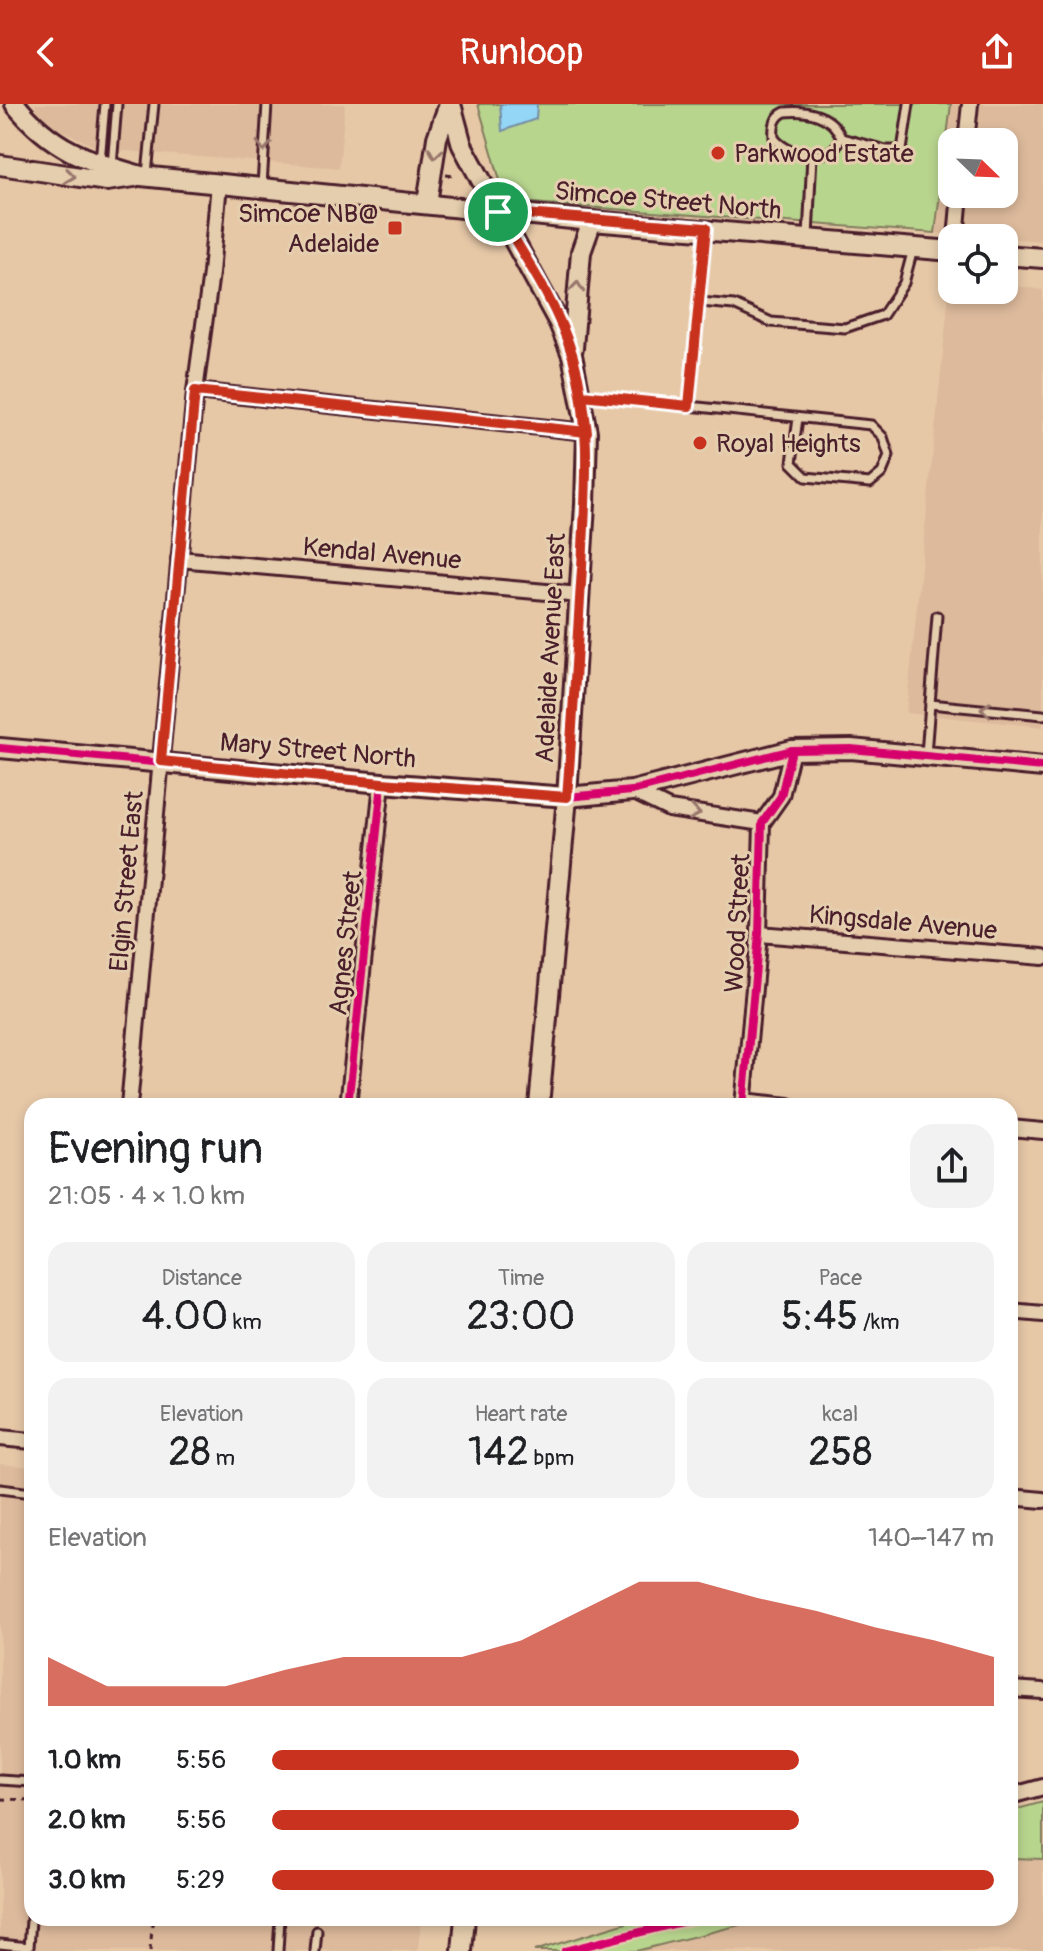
<!DOCTYPE html>
<html lang="en">
<head>
<meta charset="utf-8">
<style>
	body { margin:0; font-family:Pangolin,sans-serif; background:#f2f2f2; color:#202124; height:100vh; display:flex; flex-direction:column; font-size:30px; white-space:nowrap }
	* { box-sizing:border-box; margin:0 }
	p { font-size:26px; color:#757577 }
	.icon { flex:none; width:44px; height:44px; fill:none; stroke:currentColor; stroke-width:2; stroke-linecap:round; stroke-linejoin:round }
	.map { position:relative; flex:1; overflow:hidden }
	.details { position:absolute; left:24px; top:994px; width:994px; height:828px; display:flex; flex-direction:column; background:#fff; border-radius:24px; box-shadow:0 4px 12px #0003 }
	.details>* { flex:none }
	.needle { width:52px; rotate:113deg }
	.fabs { position:absolute; left:938px; top:24px; display:grid; gap:16px }
	.fabs a { display:grid; place-items:center; width:80px; height:80px; border-radius:16px; background:#fff; box-shadow:0 4px 12px #0003; font-size:40px }
	.pin { position:absolute; display:grid; place-items:center; width:68px; height:68px; color:#fff; margin:-34px; border:4px solid #fff; border-radius:50%; box-shadow:0 2px 8px #0007 }
	.round { display:grid; place-items:center; flex:none; width:84px; height:84px; border-radius:24px; background:#f2f2f2 }
	.summary { display:flex; align-items:center; justify-content:space-between; height:136px; padding:0 24px }
	h1 { font-size:44px; font-weight:600; line-height:60px }
	.stats { display:grid; grid-template-columns:repeat(3,1fr); gap:12px; height:136px; padding:8px 24px }
	.stats div { display:grid; align-content:center; border-radius:20px; background:#f2f2f2; text-align:center }
	.stats b { font-size:40px; font-weight:600 }
	.stats small { font-size:22px; font-weight:400 }
	.stats p { font-size:22px }
	.chart { height:224px; padding:16px 24px }
	.chart p { display:flex; justify-content:space-between }
	.chart svg { width:100%; height:144px; margin-top:8px; fill:#c8321e; opacity:.7 }
	ul { padding:0 24px; list-style:none; font-size:26px }
	li { display:grid; grid-template-columns:128px 96px 1fr; align-items:center; height:60px }
	li i { height:20px; border-radius:10px; background:#c8321e }
	header { display:flex; justify-content:space-between; align-items:center; height:104px; padding:0 24px; background:#c8321e; color:#fff; font-size:36px; font-weight:600 }
	.map>svg:first-child { display:block }
	.built { fill:#ddba9c; fill-rule:evenodd }
	.green { fill:#b8d58e; stroke:#817a5c; stroke-width:2 }
	.water { fill:#93d6f5; stroke:#768da4; stroke-width:2 }
	.lines { fill:none; stroke-linecap:round; stroke-linejoin:round }
	.lane-casing { stroke:#4a1f2b; stroke-width:13 }
	.street-casing { stroke:#4a1f2b; stroke-width:20 }
	.secondary-casing { stroke:#4a1f2b; stroke-width:24 }
	.path { stroke:#4a1f2b; stroke-width:3; stroke-dasharray:6 6; stroke-linecap:butt }
	.lane { stroke:#e5ceae; stroke-width:7 }
	.street { stroke:#e5ceae; stroke-width:14 }
	.secondary { stroke:#e5ceae; stroke-width:18 }
	.cycleway-casing { stroke:#e5ceae; stroke-width:13 }
	.cycleway { stroke:#d6006c; stroke-width:8 }
	.oneway { stroke:#98766c }
	.route-casing { stroke:#fff; stroke-width:16 }
	.route { stroke:#c8321e; stroke-width:10 }
	.poi-dot { fill:#c8321e; stroke:#e5ceae; stroke-width:3 }
	.labels { text-anchor:middle; stroke-width:6; stroke-linejoin:round; paint-order:stroke }
	.poi-label { font-size:26px; fill:#4a1f2b; stroke:#e5ceae; text-anchor:start }
	.street-label { font-size:26px; fill:#4a1f2b; stroke:#e5ceae }
</style>
</head>
<body>
<header><svg class="icon" aria-label="back" viewBox="0 0 24 24"><path d="M15 5l-7 7 7 7"/></svg>Runloop<svg class="icon" aria-label="share" viewBox="0 0 24 24"><path d="M12 15V3M7 8l5-5 5 5M5 13v7h14v-7"/></svg></header>
<div class="map">
<svg width="1043" height="1847" viewBox="0 0 1043 1847">
	<rect width="100%" height="100%" fill="#e6c8a7"/>
	<filter id="ink" filterUnits="userSpaceOnUse"><feTurbulence type="fractalNoise" baseFrequency=".0125" numOctaves="2"/><feDisplacementMap in="SourceGraphic" scale="16" xChannelSelector="R" yChannelSelector="G"/><feConvolveMatrix kernelMatrix="1 2 1 2 8 2 1 2 1" color-interpolation-filters="sRGB"/></filter>
	<g filter="url(#ink)">
		<g class="built">
			<path d="M 35,0 L 345,0 L 339,64 L 99,45 L 38,14 Z"/>
			<path d="M 951,0 L 1043,0 L 1043,137 L 935,129 ZM 952,38 L 1004,38 L 1004,90 L 952,90 Z"/>
			<path d="M 951,170 L 952,186 L 1004,186 L 1004,180 L 1043,186 L 1043,623 L 906,609 Z"/>
			<path d="M 0,1360 L 32,1363 L 32,1814 L 421,1814 L 418,1847 L 0,1847 Z"/>
			<path d="M 1015,1752 L 1043,1755 L 1043,1847 L 636,1847 L 768,1814 L 1010,1814 L 1010,1754 Z"/>
		</g>
		<g class="green">
			<path d="M 478,0 L 951,0 L 935,129 L 506,97 Z"/>
			<path d="M 1043,1698 L 1043,1755 L 1010,1754 L 1010,1707 Z"/>
			<path d="M 643,1814 L 768,1814 L 636,1847 L 534,1847 Z"/>
		</g>
		<path class="water" d="M 500,0 L 537,0 L 536,15 L 502,27 Z"/>
		<g class="lines">
			<g class="lane-casing">
				<g id="lane">
					<path d="M 785,8 C 808,6 833,11 841,34 C 831,60 789,53 774,34 C 773,23 774,13 785,8 Z"/>
					<path d="M 841,34 L 886,46 L 902,46 L 909,0"/>
					<path d="M 100,58 L 105,0"/>
					<path d="M 112,62 L 117,0"/>
					<path d="M 147,70 L 154,0"/>
					<path d="M 262,82 L 267,0"/>
					<path d="M 706,127 L 689,302 L 871,321 L 883,333 L 889,352 L 882,369 L 870,379 L 806,373 L 792,359 L 798,314"/>
					<path d="M 808,133 L 812,51"/>
					<path d="M 700,198 L 734,201 L 771,218 L 845,224 L 883,211 L 904,179 L 913,145"/>
					<path d="M 582,291 L 689,302"/>
					<path d="M 930,600 L 1043,611"/>
					<path d="M 926,650 L 937,512"/>
					<path d="M 0,1385 L 32,1389"/>
					<path d="M 0,1676 L 32,1678"/>
					<path d="M 0,1840 L 29,1843 L 32,1803"/>
					<path d="M 278,1847 L 280,1814"/>
					<path d="M 315,1847 L 317,1827"/>
				</g>
			</g>
			<g class="street-casing">
				<g id="street">
					<path d="M 966,38 L 970,0"/>
					<path d="M 956,134 L 960,90"/>
					<path d="M 195,287 L 587,328"/>
					<path d="M 179,455 L 580,491"/>
					<path d="M 632,687 L 669,705 L 762,719"/>
					<path d="M 759,830 L 1043,853"/>
					<path d="M 743,997 L 789,1002"/>
					<path d="M 129,1002 L 195,287 L 211,169 L 219,79"/>
					<path d="M 348,1002 L 382,679"/>
					<path d="M 743,1002 L 759,830 L 762,719 L 781,692 L 792,646"/>
					<path d="M 1010,1024 L 1043,1027"/>
					<path d="M 1010,1207 L 1043,1210"/>
					<path d="M 0,1334 L 32,1337"/>
					<path d="M 1010,1393 L 1043,1396"/>
					<path d="M 1010,1585 L 1043,1587"/>
					<path d="M 1010,1692 L 1043,1683"/>
				</g>
			</g>
			<g class="secondary-casing">
				<g id="secondary">
					<path d="M 15,0 C 51,45 87,57 141,72 L 592,117 L 952,147"/>
					<path d="M 451,0 L 462,41 L 559,219 L 572,251 L 587,328 L 585,400 L 567,693 L 539,1002"/>
					<path d="M 0,61 L 107,77 L 134,73"/>
					<path d="M 427,99 L 437,34 L 449,0"/>
					<path d="M 1004,151 L 1043,154"/>
					<path d="M 573,244 L 581,148 L 592,117"/>
					<path d="M 0,644 L 382,679 L 567,693 L 632,687 L 792,646 L 851,645 L 1043,663"/>
					<path d="M 462,1847 L 465,1814"/>
				</g>
			</g>
			<g class="path">
				<path d="M 446,71 L 455,72"/>
				<path d="M 0,1695 L 32,1696"/>
				<path d="M 150,1847 L 153,1814"/>
			</g>
			<use href="#lane" class="lane"/>
			<use href="#street" class="street"/>
			<use href="#secondary" class="secondary"/>
			<g class="cycleway-casing">
				<g id="cycleway">
					<path d="M 0,644 L 382,679 L 567,693 L 632,687 L 792,646 L 851,645 L 1043,663"/>
					<path d="M 348,1002 L 382,679"/>
					<path d="M 743,1002 L 759,830 L 762,719 L 781,692 L 792,646"/>
					<path d="M 565,1847 L 697,1814"/>
				</g>
			</g>
			<use href="#cycleway" class="cycleway"/>
		</g>
		<defs><path id="oneway-chevron" d="M-2-3.5L2.5 0L-2 3.5" fill="none" stroke-width="1.6" stroke-linecap="round" stroke-linejoin="round" transform="scale(2)"/></defs>
		<g class="oneway">
			<use href="#oneway-chevron" transform="translate(264 42) rotate(94)"/>
			<use href="#oneway-chevron" transform="translate(435 49) rotate(99)"/>
			<use href="#oneway-chevron" transform="translate(70 72) rotate(8)"/>
			<use href="#oneway-chevron" transform="translate(577 183) rotate(-84)"/>
			<use href="#oneway-chevron" transform="translate(986 605) rotate(-174)"/>
			<use href="#oneway-chevron" transform="translate(695 709) rotate(9)"/>
		</g>
	</g>
	<g class="lines" filter="url(#ink)">
		<g class="route-casing">
			<path id="route" d="M 498,108 C 525,153 558,202 573,253 C 593,323 585,392 582,464 C 577,540 573,617 567,693 L 382,679 L 161,657 L 195,287 L 587,328 L 582,291 L 689,302 L 706,124 L 498,108"/>
		</g>
		<use href="#route" class="route"/>
	</g>
	<g class="poi-dot">
		<circle cx="718" cy="49" r="8"/>
		<rect x="387" y="116" width="16" height="16" rx="4"/>
		<circle cx="700" cy="339" r="8"/>
	</g>
	<g class="labels">
		<g class="poi-label">
			<text x="734" y="58">Parkwood Estate</text>
			<text x="379" y="118" text-anchor="end">Simcoe NB@<tspan x="379" dy="30">Adelaide</tspan></text>
			<text x="716" y="348">Royal Heights</text>
		</g>
		<g class="street-label">
			<text transform="translate(668 96) rotate(5)" y="9">Simcoe Street North</text>
			<text transform="translate(382 449) rotate(5)" y="9">Kendal Avenue</text>
			<text transform="translate(550 544) rotate(-87)" y="9">Adelaide Avenue East</text>
			<text transform="translate(318 646) rotate(5)" y="9">Mary Street North</text>
			<text transform="translate(126 777) rotate(-85)" y="9">Elgin Street East</text>
			<text transform="translate(903 818) rotate(5)" y="9">Kingsdale Avenue</text>
			<text transform="translate(737 819) rotate(-87)" y="9">Wood Street</text>
			<text transform="translate(345 839) rotate(-84)" y="9">Agnes Street</text>
		</g>
	</g>
</svg>
<div class="fabs">
<a><svg class="needle" viewBox="-14 -14 28 28"><path d="M0-13l5 13h-10z" fill="#e53935"/><path d="M0 13l5-13h-10z" fill="#757577"/></svg></a>
<a><svg class="icon" aria-label="locate" viewBox="0 0 24 24"><circle cx="12" cy="12" r="6"/><path d="M12 2v4M12 18v4M2 12h4M18 12h4"/></svg></a>
</div>
<div class="pin" style="left:498px;top:108px;background:#1e9e55"><svg class="icon" aria-label="arrive" viewBox="0 0 24 24"><path d="M6 21V4h12l-3 4 3 4H6"/></svg></div>
<section class="details">
<div class="summary"><div><h1>Evening run</h1><p>21:05 · 4 × 1.0 km</p></div><a class="round"><svg class="icon" aria-label="share" viewBox="0 0 24 24"><path d="M12 15V3M7 8l5-5 5 5M5 13v7h14v-7"/></svg></a></div>
<div class="stats">
<div><p>Distance</p><b>4.00<small> km</small></b></div>
<div><p>Time</p><b>23:00</b></div>
<div><p>Pace</p><b>5:45<small> /km</small></b></div>
</div>
<div class="stats">
<div><p>Elevation</p><b>28<small> m</small></b></div>
<div><p>Heart rate</p><b>142<small> bpm</small></b></div>
<div><p>kcal</p><b>258</b></div>
</div>
<div class="chart"><p><span>Elevation</span>140–147 m</p>
<svg viewBox="0 0 160 44" preserveAspectRatio="none"><path d="M0 44V29L10 38L20 38L30 38L40 33L50 29L60 29L70 29L80 24L90 15L100 6L110 6L120 11L130 15L140 20L150 24L160 29V44z"/></svg>
</div>
<ul>
<li><b>1.0 km</b>5:56<i style="width:73%"></i></li>
<li><b>2.0 km</b>5:56<i style="width:73%"></i></li>
<li><b>3.0 km</b>5:29<i style="width:100%"></i></li>
</ul>
</section>
</div>
</body>
</html>
